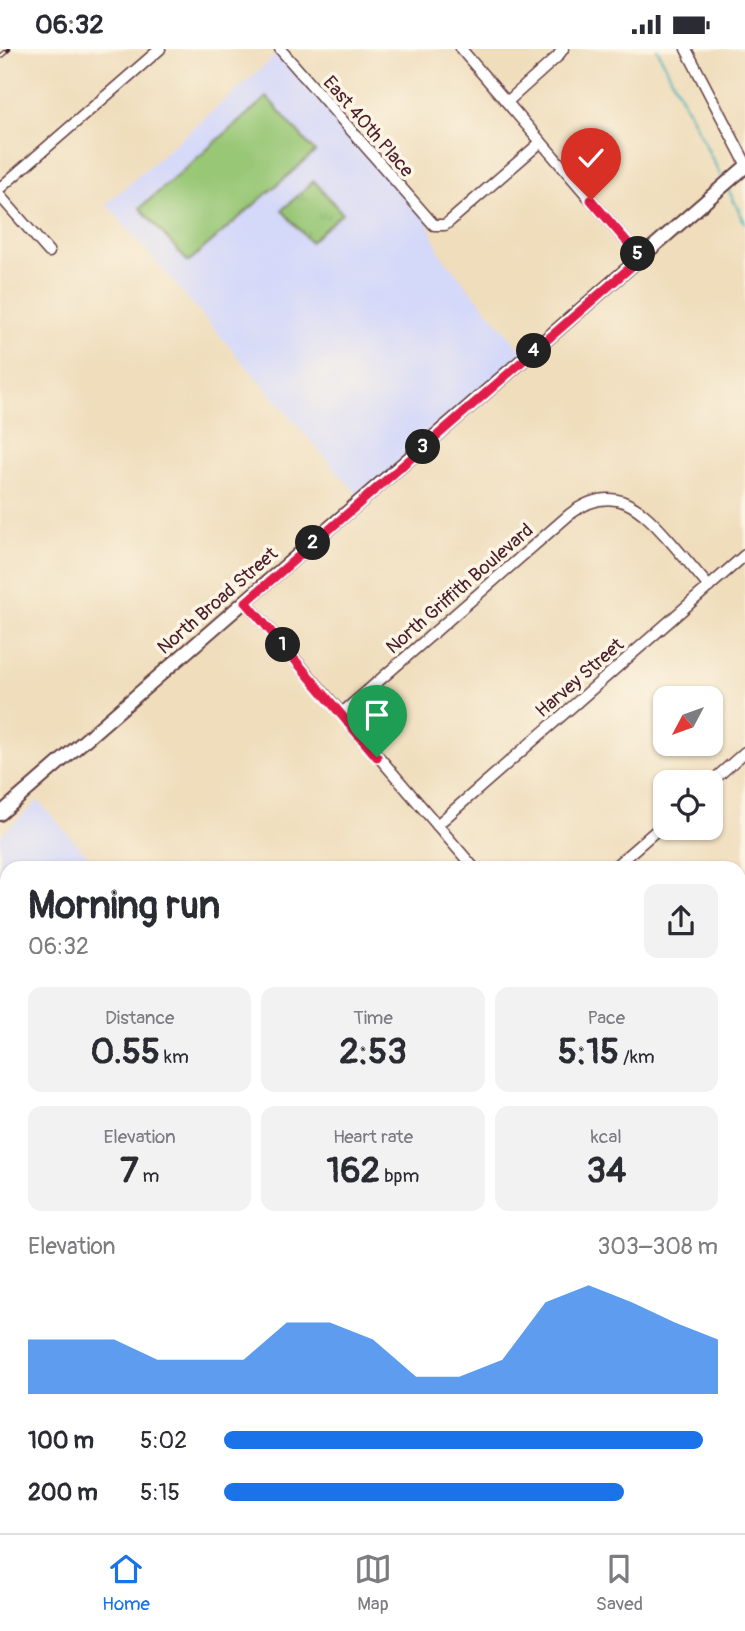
<!DOCTYPE html>
<html lang="en">
<head>
<meta charset="utf-8">
<style>
	body { margin:0; font-family:Pangolin,sans-serif; background:#f2f2f3; color:#2b2b33; height:100vh; display:flex; flex-direction:column; font-size:26px; white-space:nowrap }
	* { box-sizing:border-box; margin:0 }
	p { font-size:23px; color:#7c7c81 }
	.icon { flex:none; width:38px; height:38px; fill:none; stroke:currentColor; stroke-width:2; stroke-linecap:round; stroke-linejoin:round }
	.map { position:relative; flex:1; overflow:hidden }
	.drawer { position:absolute; left:0px; top:812px; width:746px; height:672px; display:flex; flex-direction:column; background:#fff; border-radius:21px 21px 0 0; box-shadow:0 2px 5px #0004 }
	.drawer>* { flex:none }
	.needle { width:46px; rotate:229deg }
	.fabs { position:absolute; left:653px; top:637px; display:grid; gap:14px }
	.fabs a { display:grid; place-items:center; width:70px; height:70px; border-radius:14px; background:#fff; box-shadow:0 2px 5px #0004; font-size:35px }
	.pin { position:absolute; display:grid; place-items:center; width:60px; height:60px; color:#fff; margin:-72px -30px; border-radius:50% 50% 50% 0; rotate:-45deg; box-shadow:0 0 7px #0007 }
	.pin .icon { rotate:45deg }
	.km { position:absolute; width:35px; height:35px; margin:-18px; border-radius:50%; background:#222; color:#fff; font-size:19px; line-height:35px; text-align:center }
	.round { display:grid; place-items:center; flex:none; width:74px; height:74px; border-radius:14px; background:#f2f2f3 }
	.summary { display:flex; align-items:center; justify-content:space-between; height:119px; padding:0 28px }
	h1 { font-size:38px; font-weight:700; line-height:52px }
	.figures { display:grid; grid-template-columns:repeat(3,1fr); gap:10px; height:119px; padding:7px 28px }
	.figures div { display:grid; align-content:center; border-radius:14px; background:#f2f2f3; text-align:center }
	.figures b { font-size:35px; font-weight:700 }
	.figures small { font-size:19px; font-weight:400 }
	.figures p { font-size:19px }
	.chart { height:196px; padding:14px 28px }
	.chart p { display:flex; justify-content:space-between }
	.chart svg { width:100%; height:126px; margin-top:7px; fill:#1a73e8; opacity:.7 }
	ul { padding:0 28px; list-style:none; font-size:23px }
	li { display:grid; grid-template-columns:112px 84px 1fr; align-items:center; height:52px }
	li i { height:18px; border-radius:9px; background:#1a73e8 }
	.status { display:flex; justify-content:space-between; align-items:center; height:49px; padding:0 35px; background:#fff; direction:ltr }
	.status svg { height:19px; fill:currentColor }
	.tabs { display:flex; justify-content:space-around; align-items:center; height:98px; border-top:2px solid #e1e1e2; background:#fff; font-size:19px; color:#7c7c81 }
	.tabs a { display:grid; justify-items:center; gap:4px }
	.tabs .active { color:#1a73e8 }
	.map>svg:first-child { display:block }
	.built { fill:#d4d8f9 }
	.grass { fill:#98c776; stroke:#717350; stroke-width:2 }
	.park { fill:url(#park-tufts); stroke:#717350; stroke-width:2 }
	.lines { fill:none; stroke-linecap:round; stroke-linejoin:round }
	.stream { stroke:#3aacb4; stroke-width:2.5 }
	.minor-casing { stroke:#633c41; stroke-width:13 }
	.tertiary-casing { stroke:#633c41; stroke-width:16 }
	.primary-casing { stroke:#633c41; stroke-width:18 }
	.minor { stroke:#fff; stroke-width:10 }
	.tertiary { stroke:#fff; stroke-width:12 }
	.primary { stroke:#fff; stroke-width:14 }
	.rail-casing { stroke:#4a1f2b; stroke-width:5 }
	.rail { stroke:#fcf5e5; stroke-width:2.5; stroke-dasharray:8; stroke-linecap:butt }
	.route-casing { stroke:#fff; stroke-width:14 }
	.route { stroke:#e11d48; stroke-width:9 }
	.labels { text-anchor:middle; stroke-width:7; stroke-linejoin:round; paint-order:stroke }
	.street-label { font-size:19px; fill:#4a1f2b; stroke:#fcf5e5 }
</style>
</head>
<body>
<div class="status"><b>06:32</b><svg viewBox="0 0 49 12"><path d="M0 12V9h3v3zM5 12V6h3v6zM10 12V3h3v9zM15 12V0h3v12zM26 1h20v11H26zM47 4h2v5h-2z"/></svg></div>
<div class="map">
<svg width="745" height="1484" viewBox="0 0 745 1484">
	<defs>
		<pattern id="park-tufts" width="24" height="20" patternUnits="userSpaceOnUse" patternTransform="scale(1.75)"><rect width="24" height="20" fill="#98c776"/><path d="M3 7l-1-3M5 7V3M7 7l1-3M15 17l-1-3M17 17v-4M19 17l1-3" fill="none" stroke="#84aa66"/></pattern>
	</defs>
	<rect width="100%" height="100%" fill="#fcf5e5"/>
	<filter id="ink" filterUnits="userSpaceOnUse"><feTurbulence type="fractalNoise" baseFrequency=".0143" numOctaves="2"/><feDisplacementMap in="SourceGraphic" scale="14" xChannelSelector="R" yChannelSelector="G"/><feConvolveMatrix kernelMatrix="1 2 1 2 8 2 1 2 1" color-interpolation-filters="sRGB"/></filter>
	<filter id="wash" filterUnits="userSpaceOnUse"><feTurbulence type="fractalNoise" baseFrequency=".00686" numOctaves="4" result="noise"/><feDisplacementMap in="SourceGraphic" scale="28" xChannelSelector="R" yChannelSelector="G"/><feGaussianBlur stdDeviation="1.57" result="paint"/><feColorMatrix in="noise" values="0 0 0 0 0 0 0 0 0 0 0 0 0 0 0 0 0 1.4 0 .05"/><feComposite in="paint" operator="in"/></filter>
	<g filter="url(#wash)">
		<rect width="100%" height="100%" fill="#efddbb"/>
		<g class="built">
			<path d="M 281,2 L 426,169 L 440,205 L 527,308 L 362,451 L 106,155 Z"/>
			<path d="M 38,752 L 99,819 L 7,819 L 7,985 L 0,974 L 0,787 Z"/>
			<path d="M 0,1047 L 7,1058 L 7,1477 L 48,1477 L 40,1484 L 0,1484 Z"/>
		</g>
		<path class="grass" d="M 267,48 L 315,103 L 188,213 L 140,159 Z"/>
		<path class="park" d="M 314,132 L 342,164 L 310,193 L 282,161 Z"/>
		<g class="lines">
			<g class="stream">
				<path d="M 657,0 L 723,131"/>
				<path d="M 728,140 L 745,174"/>
			</g>
		</g>
	</g>
	<g filter="url(#ink)">
		<g class="lines">
			<g class="minor-casing">
				<g id="minor">
					<path d="M 280,0 L 434,176 L 445,176 L 450,172 L 541,93"/>
					<path d="M 461,0 L 641,209"/>
					<path d="M 686,0 L 745,113"/>
					<path d="M 507,53 L 557,8 L 563,0"/>
					<path d="M 0,139 L 160,0"/>
					<path d="M 0,147 L 49,203"/>
					<path d="M 246,553 L 474,819"/>
					<path d="M 342,664 L 570,465 C 614,432 641,459 670,492 C 683,507 696,522 709,538"/>
					<path d="M 710,734 L 745,703"/>
					<path d="M 437,776 L 745,506"/>
					<path d="M 613,819 L 665,774"/>
					<path d="M 738,1126 L 745,1134"/>
					<path d="M 738,1183 L 745,1177"/>
					<path d="M 738,1397 L 745,1392"/>
					<path d="M 492,1477 L 498,1484"/>
					<path d="M 638,1484 L 646,1477"/>
				</g>
			</g>
			<g class="tertiary-casing">
				<g id="tertiary">
					<path d="M 0,765 L 745,118"/>
					<path d="M 738,906 L 745,901"/>
				</g>
			</g>
			<g class="primary-casing">
				<g id="primary">
					<path d="M 0,1011 L 7,1023"/>
					<path d="M 298,1477 L 303,1484"/>
					<path d="M 56,1484 L 64,1477"/>
					<path d="M 86,1484 L 94,1477"/>
				</g>
			</g>
			<use href="#minor" class="minor"/>
			<use href="#tertiary" class="tertiary"/>
			<use href="#primary" class="primary"/>
			<g class="rail-casing">
				<path id="rail" d="M 0,8 L 9,0"/>
			</g>
			<use href="#rail" class="rail"/>
		</g>
	</g>
	<g class="lines" filter="url(#ink)">
		<g class="route-casing">
			<path id="route" d="M 377,708 L 246,553 L 641,209 L 591,151"/>
		</g>
		<use href="#route" class="route"/>
	</g>
	<g class="labels">
		<g class="street-label">
			<text transform="translate(369 77) rotate(49)" y="7">East 40th Place</text>
			<text transform="translate(459 539) rotate(-41)" y="7">North Griffith Boulevard</text>
			<text transform="translate(217 551) rotate(-41)" y="7">North Broad Street</text>
			<text transform="translate(579 628) rotate(-41)" y="7">Harvey Street</text>
		</g>
	</g>
</svg>
<div class="fabs">
<a><svg class="needle" viewBox="-14 -14 28 28"><path d="M0-13l5 13h-10z" fill="#e53935"/><path d="M0 13l5-13h-10z" fill="#7c7c81"/></svg></a>
<a><svg class="icon" aria-label="locate" viewBox="0 0 24 24"><circle cx="12" cy="12" r="6"/><path d="M12 2v4M12 18v4M2 12h4M18 12h4"/></svg></a>
</div>
<div class="pin" style="left:377px;top:708px;background:#1e9e55"><svg class="icon" aria-label="arrive" viewBox="0 0 24 24"><path d="M6 21V4h12l-3 4 3 4H6"/></svg></div>
<div class="pin" style="left:591px;top:151px;background:#d93025"><svg class="icon" aria-label="check" viewBox="0 0 24 24"><path d="M5 12l5 5 9-10"/></svg></div>
<b class="km" style="left:283px;top:596px">1</b>
<b class="km" style="left:313px;top:494px">2</b>
<b class="km" style="left:423px;top:398px">3</b>
<b class="km" style="left:534px;top:302px">4</b>
<b class="km" style="left:638px;top:205px">5</b>
<section class="drawer">
<div class="summary"><div><h1>Morning run</h1><p>06:32</p></div><a class="round"><svg class="icon" aria-label="share" viewBox="0 0 24 24"><path d="M12 15V3M7 8l5-5 5 5M5 13v7h14v-7"/></svg></a></div>
<div class="figures">
<div><p>Distance</p><b>0.55<small> km</small></b></div>
<div><p>Time</p><b>2:53</b></div>
<div><p>Pace</p><b>5:15<small> /km</small></b></div>
</div>
<div class="figures">
<div><p>Elevation</p><b>7<small> m</small></b></div>
<div><p>Heart rate</p><b>162<small> bpm</small></b></div>
<div><p>kcal</p><b>34</b></div>
</div>
<div class="chart"><p><span>Elevation</span>303–308 m</p>
<svg viewBox="0 0 160 44" preserveAspectRatio="none"><path d="M0 44V25L10 25L20 25L30 32L40 32L50 32L60 19L70 19L80 25L90 38L100 38L110 32L120 12L130 6L140 12L150 19L160 25V44z"/></svg>
</div>
<ul>
<li><b>100 m</b>5:02<i style="width:97%"></i></li>
<li><b>200 m</b>5:15<i style="width:81%"></i></li>
</ul>
</section>
</div>
<nav class="tabs">
<a class="active"><svg class="icon" aria-label="home" viewBox="0 0 24 24"><path d="M3 11l9-7 9 7M6 9v11h12V9"/></svg>Home</a>
<a><svg class="icon" aria-label="map" viewBox="0 0 24 24"><path d="M3 6l6-2 6 2 6-2v14l-6 2-6-2-6 2zM9 4v14M15 6v14"/></svg>Map</a>
<a><svg class="icon" aria-label="saved" viewBox="0 0 24 24"><path d="M7 4h10v16l-5-4-5 4z"/></svg>Saved</a>
</nav>
</body>
</html>
